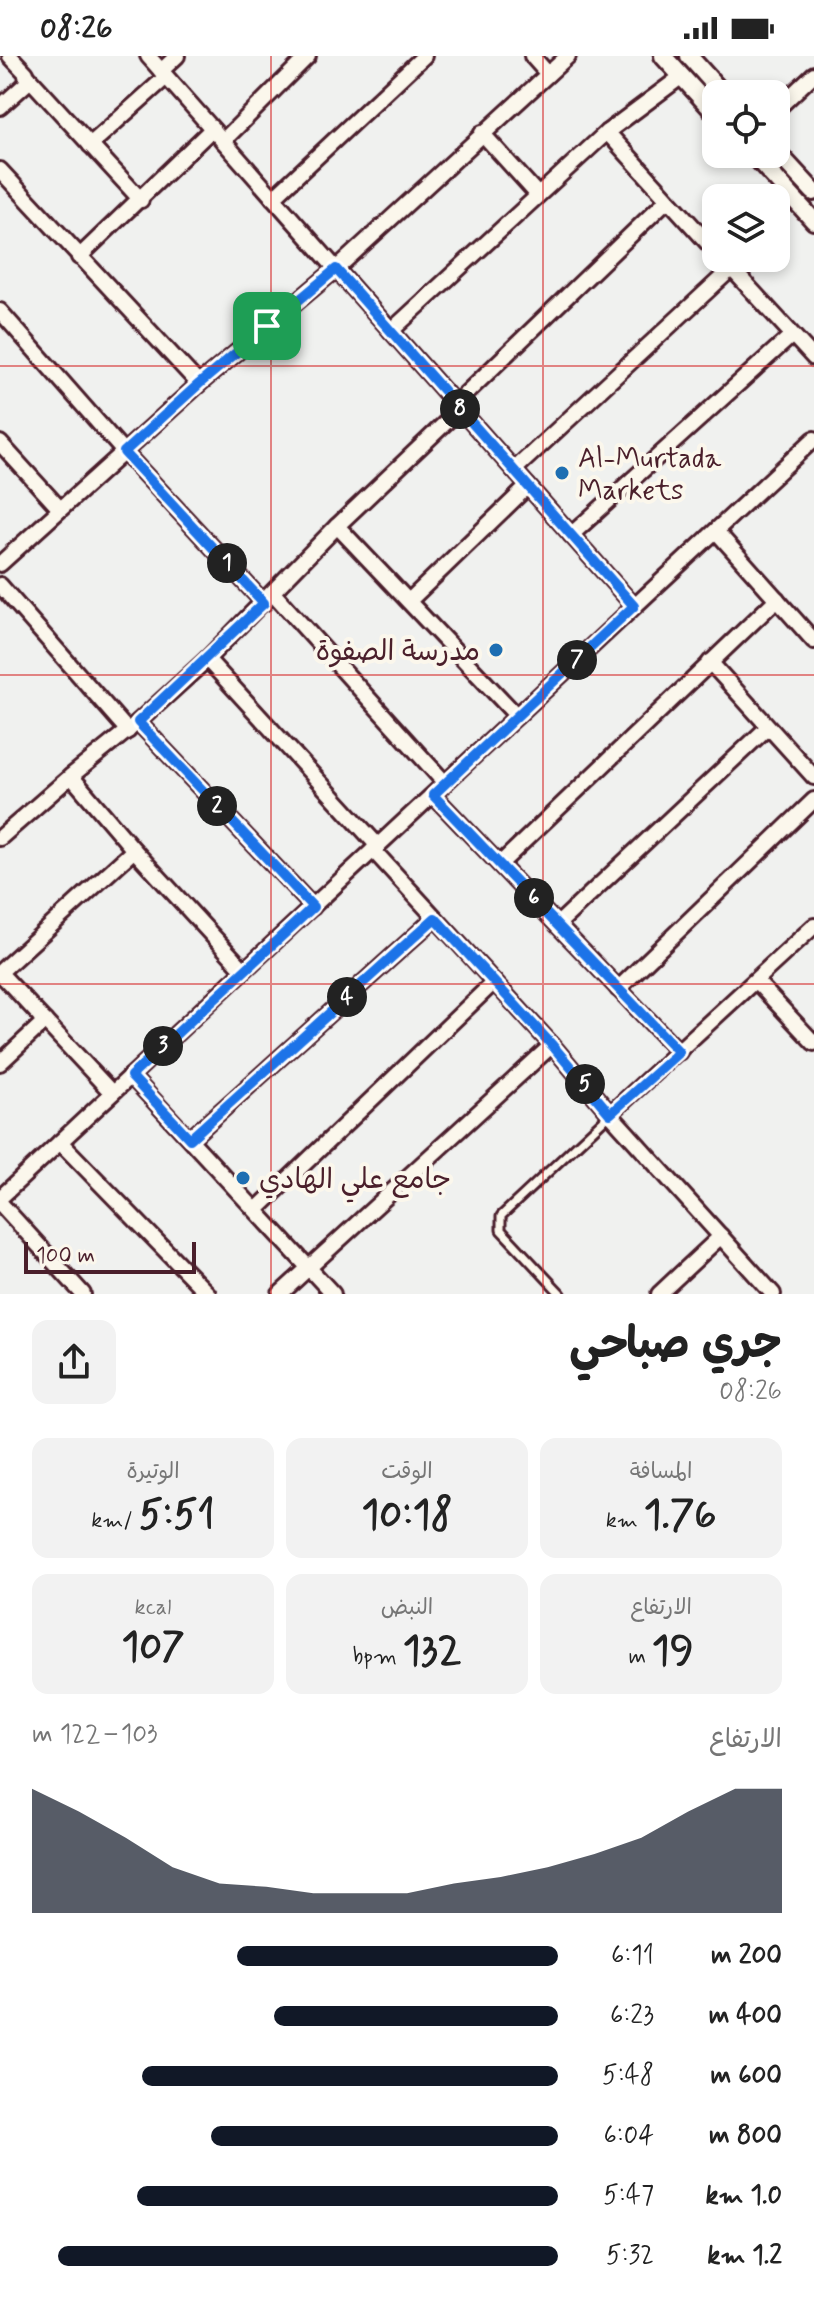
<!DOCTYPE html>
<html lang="ar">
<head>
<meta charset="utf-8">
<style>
	body { margin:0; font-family:Mynerve,"Playpen Sans Arabic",sans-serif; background:#f2f2f2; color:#222; direction:rtl; height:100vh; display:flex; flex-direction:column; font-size:30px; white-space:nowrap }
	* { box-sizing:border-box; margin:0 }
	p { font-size:26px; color:#767676 }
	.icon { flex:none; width:44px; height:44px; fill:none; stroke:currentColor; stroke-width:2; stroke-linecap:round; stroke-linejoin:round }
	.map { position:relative; height:1238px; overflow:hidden; direction:ltr }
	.drawer { display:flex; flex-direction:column; background:#fff; flex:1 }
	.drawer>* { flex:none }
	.tools { position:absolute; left:702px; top:24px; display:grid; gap:16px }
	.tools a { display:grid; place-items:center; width:88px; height:88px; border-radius:16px; background:#fff; box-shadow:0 4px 12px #0003; font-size:40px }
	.scale { position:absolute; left:24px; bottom:20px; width:172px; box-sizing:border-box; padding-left:8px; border:4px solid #4a1f2b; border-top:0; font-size:22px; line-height:28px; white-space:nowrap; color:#4a1f2b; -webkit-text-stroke:6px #fbf7ec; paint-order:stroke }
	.pin { position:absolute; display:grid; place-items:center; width:68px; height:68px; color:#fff; margin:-34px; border-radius:16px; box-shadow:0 4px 12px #0006 }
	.km { position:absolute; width:40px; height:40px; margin:-20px; border-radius:50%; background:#222; color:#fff; font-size:22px; line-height:40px; text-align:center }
	.round { display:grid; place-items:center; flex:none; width:84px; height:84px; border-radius:16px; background:#f2f2f2 }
	.head { display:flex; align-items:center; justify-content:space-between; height:136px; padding:0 32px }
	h1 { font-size:44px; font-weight:700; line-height:60px }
	.metrics { display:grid; grid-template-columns:repeat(3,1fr); gap:12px; height:136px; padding:8px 32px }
	.metrics div { display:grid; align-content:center; border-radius:16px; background:#f2f2f2; text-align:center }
	.metrics b { font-size:40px; font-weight:700 }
	.metrics small { font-size:22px; font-weight:400 }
	.metrics p { font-size:22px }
	.chart { height:224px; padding:16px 32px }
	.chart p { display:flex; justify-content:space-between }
	.chart svg { width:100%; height:144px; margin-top:8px; fill:#111827; opacity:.7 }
	ul { padding:0 32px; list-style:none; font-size:26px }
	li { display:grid; grid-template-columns:128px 96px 1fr; align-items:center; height:60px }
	li i { height:20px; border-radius:10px; background:#111827 }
	.status { display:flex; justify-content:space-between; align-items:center; height:56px; padding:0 40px; background:#fff; direction:ltr }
	.status svg { height:22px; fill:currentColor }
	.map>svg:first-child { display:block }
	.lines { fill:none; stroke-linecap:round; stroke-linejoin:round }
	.service-casing { stroke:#4a1f2b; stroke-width:13 }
	.minor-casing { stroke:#4a1f2b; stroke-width:20 }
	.tertiary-casing { stroke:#4a1f2b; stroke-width:22 }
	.service { stroke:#fbf7ec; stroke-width:7 }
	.minor { stroke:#fbf7ec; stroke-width:14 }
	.tertiary { stroke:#fbf7ec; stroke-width:16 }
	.route-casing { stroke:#fff; stroke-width:16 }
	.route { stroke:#1a73e8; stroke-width:10 }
	.grid { fill:none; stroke:#d62828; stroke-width:2; stroke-opacity:0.55 }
	.poi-dot { fill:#1f6fb2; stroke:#fbf7ec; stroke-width:3 }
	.labels { text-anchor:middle; stroke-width:8; stroke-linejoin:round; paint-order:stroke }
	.poi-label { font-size:28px; fill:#4a1f2b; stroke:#fbf7ec; text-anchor:start }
</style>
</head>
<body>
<div class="status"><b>08:26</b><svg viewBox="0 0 49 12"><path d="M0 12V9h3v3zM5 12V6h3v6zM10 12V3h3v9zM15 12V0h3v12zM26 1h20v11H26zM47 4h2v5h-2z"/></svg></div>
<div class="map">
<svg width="814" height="1238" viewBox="0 0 814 1238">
	<rect width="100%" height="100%" fill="#f0f1ef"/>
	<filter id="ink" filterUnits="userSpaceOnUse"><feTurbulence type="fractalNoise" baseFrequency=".0125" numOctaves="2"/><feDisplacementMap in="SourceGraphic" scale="16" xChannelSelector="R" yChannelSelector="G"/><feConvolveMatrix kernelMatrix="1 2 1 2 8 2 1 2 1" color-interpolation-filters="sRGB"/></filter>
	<g filter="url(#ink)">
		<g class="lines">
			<g class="service-casing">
				<path id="service" d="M 561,1238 L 501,1174 L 501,1160 L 610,1058"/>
			</g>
			<g class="minor-casing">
				<g id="minor">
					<path d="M 148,0 L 634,550"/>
					<path d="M 532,0 L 548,18"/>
					<path d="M 161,15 L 177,0"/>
					<path d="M 28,21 L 141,144"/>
					<path d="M 0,51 L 27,27 L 26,17 L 10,0"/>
					<path d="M 776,54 L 814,18"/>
					<path d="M 607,76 L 716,196"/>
					<path d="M 482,77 L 538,139"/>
					<path d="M 223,85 L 308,0"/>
					<path d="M 90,89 L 166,21"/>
					<path d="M 0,114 L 199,328"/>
					<path d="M 273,142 L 424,0"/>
					<path d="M 79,201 L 212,73"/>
					<path d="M 722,202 L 814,302"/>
					<path d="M 0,255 L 124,396 L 264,547"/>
					<path d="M 391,275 L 607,76 L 682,20"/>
					<path d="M 455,348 L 667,144"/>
					<path d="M 460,353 L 337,470 L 517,660"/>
					<path d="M 0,387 L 60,453"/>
					<path d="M 514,414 L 732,212"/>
					<path d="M 716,475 L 814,585"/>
					<path d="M 571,479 L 792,279"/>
					<path d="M 0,508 L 199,328 L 336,213 L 568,0"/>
					<path d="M 0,529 L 128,675"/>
					<path d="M 273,537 L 445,727"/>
					<path d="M 409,545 L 528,430"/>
					<path d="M 207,603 L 378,790"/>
					<path d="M 710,606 L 814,721"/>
					<path d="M 138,666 L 313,851"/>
					<path d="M 71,720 L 134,794 L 244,914"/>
					<path d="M 433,739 L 679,996"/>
					<path d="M 0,782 L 71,720 L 138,666 L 207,603 L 337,470"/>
					<path d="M 373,794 L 552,989 L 610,1058 L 773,1238"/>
					<path d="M 501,807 L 777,543"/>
					<path d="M 558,868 L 768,671"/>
					<path d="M 0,916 L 134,794"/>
					<path d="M 0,917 L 112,1037"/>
					<path d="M 756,925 L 814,987"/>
					<path d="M 618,933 L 814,744"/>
					<path d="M 0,1007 L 45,965"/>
					<path d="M 131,1020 L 333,1238"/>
					<path d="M 610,1058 L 814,870"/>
					<path d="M 190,1083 L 435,862"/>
					<path d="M 60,1086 L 208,1238"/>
					<path d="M 0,1142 L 814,383"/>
					<path d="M 0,1147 L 83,1238"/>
					<path d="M 256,1154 L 494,926"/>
					<path d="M 280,1238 L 552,989"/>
					<path d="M 659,1238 L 721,1180"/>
				</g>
			</g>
			<g class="tertiary-casing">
				<g id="tertiary">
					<path d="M 663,0 L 716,58"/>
					<path d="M 689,0 L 723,38"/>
					<path d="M 776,95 L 814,136"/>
					<path d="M 753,98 L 814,165"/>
				</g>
			</g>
			<use href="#service" class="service"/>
			<use href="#minor" class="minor"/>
			<use href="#tertiary" class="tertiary"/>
		</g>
	</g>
	<g class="lines" filter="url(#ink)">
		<g class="route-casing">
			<path id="route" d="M 336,213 L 634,550 L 433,739 L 679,996 L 610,1058 L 552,989 L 435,862 L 190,1083 L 131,1020 L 313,851 L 138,666 L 264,547 L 124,396 L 199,328 Z"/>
		</g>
		<use href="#route" class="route"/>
	</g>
	<path class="grid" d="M 271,0 L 271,1238M 543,0 L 543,1238M 0,310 L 814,310M 0,619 L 814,619M 0,928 L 814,928"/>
	<g class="poi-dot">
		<circle cx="562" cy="417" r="8"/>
		<circle cx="496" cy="594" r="8"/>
		<circle cx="243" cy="1122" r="8"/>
	</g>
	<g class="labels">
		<g class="poi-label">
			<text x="578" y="411">Al-Murtada<tspan x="578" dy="32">Markets</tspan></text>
			<text x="480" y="604" text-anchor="end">مدرسة الصفوة</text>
			<text x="259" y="1132">جامع علي الهادي</text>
		</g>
	</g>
</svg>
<div class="tools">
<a><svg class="icon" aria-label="locate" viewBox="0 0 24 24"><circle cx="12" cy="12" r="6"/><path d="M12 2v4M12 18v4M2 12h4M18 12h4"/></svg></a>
<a><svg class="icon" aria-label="layers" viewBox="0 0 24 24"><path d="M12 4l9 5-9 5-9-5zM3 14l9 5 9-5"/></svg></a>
</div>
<div class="scale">100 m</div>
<div class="pin" style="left:267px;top:270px;background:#1e9e55"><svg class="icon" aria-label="arrive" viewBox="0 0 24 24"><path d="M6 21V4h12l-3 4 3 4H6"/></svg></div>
<b class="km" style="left:227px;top:507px">1</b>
<b class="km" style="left:217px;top:750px">2</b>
<b class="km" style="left:163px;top:990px">3</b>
<b class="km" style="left:347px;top:941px">4</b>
<b class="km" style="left:585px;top:1028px">5</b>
<b class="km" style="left:534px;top:842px">6</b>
<b class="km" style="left:577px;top:604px">7</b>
<b class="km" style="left:460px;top:353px">8</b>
</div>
<section class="drawer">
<div class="head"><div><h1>جري صباحي</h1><p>08:26</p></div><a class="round"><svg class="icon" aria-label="share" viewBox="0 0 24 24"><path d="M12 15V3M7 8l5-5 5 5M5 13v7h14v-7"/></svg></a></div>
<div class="metrics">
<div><p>المسافة</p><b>1.76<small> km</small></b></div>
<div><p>الوقت</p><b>10:18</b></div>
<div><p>الوتيرة</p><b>5:51<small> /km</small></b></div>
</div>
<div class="metrics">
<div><p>الارتفاع</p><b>19<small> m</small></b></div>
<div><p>النبض</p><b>132<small> bpm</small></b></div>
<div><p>kcal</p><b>107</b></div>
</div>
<div class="chart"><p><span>الارتفاع</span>103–122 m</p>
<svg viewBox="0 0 160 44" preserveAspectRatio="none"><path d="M0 44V6L10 13L20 21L30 30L40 35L50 36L60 38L70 38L80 38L90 35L100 33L110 30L120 26L130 21L140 13L150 6L160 6V44z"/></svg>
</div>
<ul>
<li><b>200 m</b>6:11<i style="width:61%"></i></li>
<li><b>400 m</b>6:23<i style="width:54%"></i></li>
<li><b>600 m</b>5:48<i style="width:79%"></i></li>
<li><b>800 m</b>6:04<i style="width:66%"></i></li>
<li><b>1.0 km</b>5:47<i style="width:80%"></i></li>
<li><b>1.2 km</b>5:32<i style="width:95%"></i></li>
</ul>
</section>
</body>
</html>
